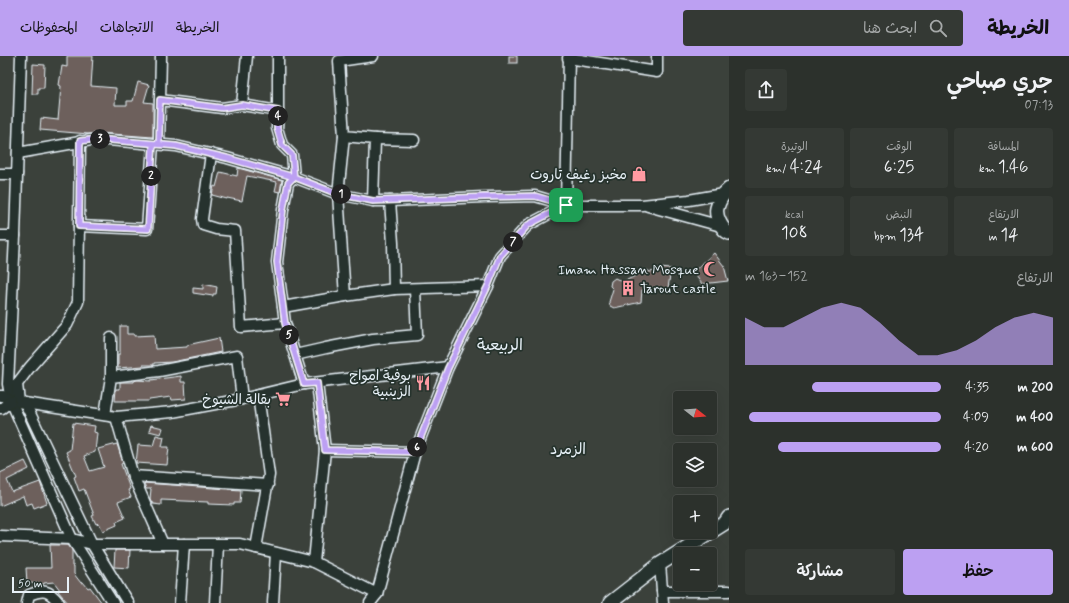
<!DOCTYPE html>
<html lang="ar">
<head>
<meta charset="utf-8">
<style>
	body { margin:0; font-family:Mynerve,"Playpen Sans Arabic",sans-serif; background:#343934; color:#f1f3f6; direction:rtl; height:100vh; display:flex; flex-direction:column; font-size:15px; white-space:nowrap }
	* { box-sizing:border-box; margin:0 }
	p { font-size:13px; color:#a6a9a9 }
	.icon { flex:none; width:22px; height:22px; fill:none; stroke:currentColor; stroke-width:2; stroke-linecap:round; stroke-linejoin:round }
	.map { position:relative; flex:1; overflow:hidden; direction:ltr }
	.drawer { display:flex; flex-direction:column; background:#2c312c; width:340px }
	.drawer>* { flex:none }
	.needle { width:26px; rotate:107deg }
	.controls { position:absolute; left:673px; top:335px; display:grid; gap:8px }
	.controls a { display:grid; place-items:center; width:44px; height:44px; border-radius:4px; background:#2c312c; box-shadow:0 4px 16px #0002,0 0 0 1px #484c48; font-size:20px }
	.scale { position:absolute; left:12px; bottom:10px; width:57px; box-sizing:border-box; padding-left:4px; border:2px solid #e8f1f8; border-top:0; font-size:11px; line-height:14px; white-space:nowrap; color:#e8f1f8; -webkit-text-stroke:3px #26332d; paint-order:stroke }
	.pin { position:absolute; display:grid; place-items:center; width:34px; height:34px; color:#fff; margin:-17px; border-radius:8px; box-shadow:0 2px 6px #0006 }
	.km { position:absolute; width:20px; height:20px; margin:-10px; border-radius:50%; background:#222; color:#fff; font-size:11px; line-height:20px; text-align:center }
	.round { display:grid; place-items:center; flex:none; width:42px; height:42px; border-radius:4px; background:#343934 }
	.overview { display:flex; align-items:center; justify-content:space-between; height:68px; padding:0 16px }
	h1 { font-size:22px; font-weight:600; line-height:30px }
	.metrics { display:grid; grid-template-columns:repeat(3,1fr); gap:6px; height:68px; padding:4px 16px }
	.metrics div { display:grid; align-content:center; border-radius:4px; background:#343934; text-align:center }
	.metrics b { font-size:17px; font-weight:600 }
	.metrics small { font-size:11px; font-weight:400 }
	.metrics p { font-size:11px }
	.chart { height:112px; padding:8px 16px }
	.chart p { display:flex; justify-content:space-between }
	.chart svg { width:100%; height:72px; margin-top:4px; fill:#bca0f2; opacity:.7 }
	.cta { display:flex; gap:8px; margin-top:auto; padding:8px 16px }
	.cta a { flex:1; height:46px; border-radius:4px; background:#bca0f2; color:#111; font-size:16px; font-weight:600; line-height:46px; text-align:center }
	.cta a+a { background:#343934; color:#f1f3f6 }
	ul { padding:0 16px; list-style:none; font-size:13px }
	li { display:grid; grid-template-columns:64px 48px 1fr; align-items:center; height:30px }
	li i { height:10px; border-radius:5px; background:#bca0f2 }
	header { display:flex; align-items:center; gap:24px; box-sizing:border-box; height:56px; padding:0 20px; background:#bca0f2; color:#111 }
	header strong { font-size:19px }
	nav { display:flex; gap:22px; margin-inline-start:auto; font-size:14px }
	.search { width:280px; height:36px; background:#343934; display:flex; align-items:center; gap:10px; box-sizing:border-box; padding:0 14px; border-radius:4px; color:#a6a9a9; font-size:15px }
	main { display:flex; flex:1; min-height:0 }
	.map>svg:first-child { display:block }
	.building { fill:#6d615b; stroke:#e8f1f8 }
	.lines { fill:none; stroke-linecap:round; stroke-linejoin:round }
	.minor-casing { stroke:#e8f1f8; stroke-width:13 }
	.major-casing { stroke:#e8f1f8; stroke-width:16 }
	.minor { stroke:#26332d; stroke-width:10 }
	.major { stroke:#26332d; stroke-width:13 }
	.route-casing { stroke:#fff; stroke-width:8 }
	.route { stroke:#bca0f2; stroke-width:5 }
	.labels { text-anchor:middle; stroke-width:3.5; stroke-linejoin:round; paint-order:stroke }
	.poi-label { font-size:14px; fill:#e8f1f8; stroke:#26332d; text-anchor:end }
	.neighbourhood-label { font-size:15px; fill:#e8f1f8; stroke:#26332d }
	.quarter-label { font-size:16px; fill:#e8f1f8; stroke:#26332d }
</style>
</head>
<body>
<header>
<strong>الخريطة</strong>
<div class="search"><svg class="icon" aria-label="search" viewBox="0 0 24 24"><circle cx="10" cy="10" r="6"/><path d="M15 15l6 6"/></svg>ابحث هنا</div>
<nav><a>الخريطة</a><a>الاتجاهات</a><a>المحفوظات</a></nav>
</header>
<main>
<section class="drawer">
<div class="overview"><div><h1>جري صباحي</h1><p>07:13</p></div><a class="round"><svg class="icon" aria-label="share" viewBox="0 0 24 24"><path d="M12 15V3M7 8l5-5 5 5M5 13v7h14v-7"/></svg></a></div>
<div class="metrics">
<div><p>المسافة</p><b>1.46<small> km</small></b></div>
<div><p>الوقت</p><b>6:25</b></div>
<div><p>الوتيرة</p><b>4:24<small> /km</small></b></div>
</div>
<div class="metrics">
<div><p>الارتفاع</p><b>14<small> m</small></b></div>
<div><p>النبض</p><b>134<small> bpm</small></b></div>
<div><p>kcal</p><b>108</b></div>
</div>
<div class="chart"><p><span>الارتفاع</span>152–163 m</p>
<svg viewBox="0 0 160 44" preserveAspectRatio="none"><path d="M0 44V15L10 21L20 21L30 15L40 9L50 6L60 9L70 18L80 29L90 38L100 38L110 35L120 29L130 21L140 15L150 12L160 15V44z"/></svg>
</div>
<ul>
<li><b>200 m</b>4:35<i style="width:66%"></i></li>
<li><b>400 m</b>4:09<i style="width:98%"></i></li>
<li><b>600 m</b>4:20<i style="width:83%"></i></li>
</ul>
<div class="cta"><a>حفظ</a><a>مشاركة</a></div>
</section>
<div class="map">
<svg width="729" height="547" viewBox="0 0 729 547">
	<rect width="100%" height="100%" fill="#3b413b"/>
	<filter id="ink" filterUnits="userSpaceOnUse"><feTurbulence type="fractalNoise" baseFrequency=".025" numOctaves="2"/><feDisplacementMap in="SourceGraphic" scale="8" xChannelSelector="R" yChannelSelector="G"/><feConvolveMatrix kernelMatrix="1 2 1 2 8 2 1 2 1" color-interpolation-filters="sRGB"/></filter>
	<g filter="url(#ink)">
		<g class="building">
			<path d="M 67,0 L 93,0 L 91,30 L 116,32 L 115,49 L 127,49 L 127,45 L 133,45 L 138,26 L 149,29 L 144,46 L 153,47 L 153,81 L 98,77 L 89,78 L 40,74 L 41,62 L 58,64 L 61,30 L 59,29 L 62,10 L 67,11 Z"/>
			<rect x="509" y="0" width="8" height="7"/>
			<path d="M 33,8 L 45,9 L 44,32 L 38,32 L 38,38 L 32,38 Z"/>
			<path d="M 238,112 L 282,124 L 280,136 L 275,135 L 277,126 L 247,120 L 242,145 L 227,142 L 227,143 L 212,139 L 214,130 L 216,131 L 220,116 L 237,120 Z"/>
			<path d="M 714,197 L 724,210 L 728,225 L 702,228 L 693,216 Z"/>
			<path d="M 659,212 L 671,213 L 668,232 L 662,233 L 648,231 L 642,234 L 641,246 L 614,252 L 610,250 L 609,246 L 613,233 L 610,230 L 611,225 L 615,222 L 621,225 L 627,224 L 647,214 L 650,216 L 655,215 Z"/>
			<path d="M 203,228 L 217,231 L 216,238 L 213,238 L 213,240 L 193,237 L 193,232 L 203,233 Z"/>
			<path d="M 120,270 L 127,270 L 127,278 L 134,278 L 134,280 L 154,279 L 155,293 L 187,291 L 187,289 L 219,282 L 221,296 L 172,306 L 154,307 L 154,309 L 143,309 L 143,310 L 118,312 L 118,298 L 120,298 Z"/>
			<path d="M 181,320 L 181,326 L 185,326 L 186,343 L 172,344 L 171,341 L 149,344 L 149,345 L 115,345 L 116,333 L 120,333 L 120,326 L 134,326 L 134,325 L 137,324 L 151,325 L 151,324 Z"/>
			<path d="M 73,367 L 95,370 L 94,376 L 97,377 L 95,396 L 84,400 L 90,415 L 104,411 L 98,393 L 117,388 L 123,407 L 121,408 L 130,433 L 128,434 L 131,441 L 118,446 L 125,462 L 116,466 L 117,469 L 103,475 L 99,467 L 96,468 L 92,460 L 94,459 L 84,433 L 79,435 L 74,421 L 76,420 L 66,396 L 70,394 Z"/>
			<path d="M 151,369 L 163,372 L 161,378 L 149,375 Z"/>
			<path d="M 156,379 L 164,381 L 162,391 L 169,391 L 167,409 L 136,407 L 138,389 L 153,390 Z"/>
			<path d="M 25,405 L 29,413 L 7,424 L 12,436 L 40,426 L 47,447 L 34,452 L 32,447 L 26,449 L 23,440 L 0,450 L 0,417 Z"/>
			<path d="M 144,427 L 241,434 L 240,447 L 234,447 L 234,449 L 208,448 L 208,446 L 161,444 L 161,449 L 153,448 L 150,443 L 151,433 L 146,433 Z"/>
			<path d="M 50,489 L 68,489 L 72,494 L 72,510 L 74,510 L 74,518 L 81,527 L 83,526 L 88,532 L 90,531 L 102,547 L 68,547 L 58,535 L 60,534 L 54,526 L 44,527 L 44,528 L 27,527 L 26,512 L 51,512 Z"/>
			<path d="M 115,494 L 130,494 L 129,512 L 114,511 Z"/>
		</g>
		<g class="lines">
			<g class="minor-casing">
				<g id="minor">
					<path d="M 21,0 L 15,180 L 8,328 L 11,345 L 72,483 L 113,547"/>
					<path d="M 247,0 L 242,49 L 278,55 L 278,0"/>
					<path d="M 373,0 L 339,5 L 344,80 L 375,83 L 373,145 L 390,145 L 393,187 L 394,233"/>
					<path d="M 568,2 L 657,16 L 657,0"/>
					<path d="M 160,44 L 222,52 L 242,49"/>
					<path d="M 375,83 L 414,84"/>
					<path d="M 159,88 L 161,0"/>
					<path d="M 18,97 L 97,83 L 176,90 L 227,102 L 294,121 L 292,99 L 282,89 L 277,72 L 278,55"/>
					<path d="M 211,98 L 202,163 L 203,169 L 216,173 L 235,175 L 241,271 L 285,267"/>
					<path d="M 0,118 L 17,118"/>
					<path d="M 390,145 L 484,141 L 535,140 L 566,149 L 569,0"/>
					<path d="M 648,150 L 721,170"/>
					<path d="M 79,170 L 147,173 L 153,88"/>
					<path d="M 0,180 L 15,180"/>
					<path d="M 345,240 L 338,138 L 373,145"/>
					<path d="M 283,251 L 277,206 L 283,154 L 288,127 L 294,121 L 338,138 L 344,80"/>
					<path d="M 111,282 L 111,321"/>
					<path d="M 295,299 L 326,292 L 373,283 L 417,279 L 415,233"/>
					<path d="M 304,328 L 285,267 L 283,251 L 345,240 L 394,233 L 488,230"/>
					<path d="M 0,340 L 3,340 L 11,345 L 116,361 L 172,356 L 242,343 L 304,328 L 448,311"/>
					<path d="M 19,346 L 17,328 L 30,311 L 67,269 L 78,246 L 80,85"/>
					<path d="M 25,347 L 92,488 L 128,547"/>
					<path d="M 0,352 L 2,352 L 11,345"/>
					<path d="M 105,359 L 111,321 L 159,315 L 237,300 L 242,343"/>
					<path d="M 116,361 L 133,420 L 163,488"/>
					<path d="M 325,394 L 415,396"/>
					<path d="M 133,420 L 268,429"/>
					<path d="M 0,480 L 72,483 L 92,488 L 240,488 L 314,506 L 377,538"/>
					<path d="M 256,492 L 269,419 L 258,339"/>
					<path d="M 314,506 L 325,394 L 317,327"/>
					<path d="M 660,508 L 663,547"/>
					<path d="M 662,535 L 729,535"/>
					<path d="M 27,547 L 29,539 C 44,533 49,534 59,547"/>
					<path d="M 180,547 L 184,488"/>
					<path d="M 215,547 L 218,488"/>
					<path d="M 273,547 L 276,497"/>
					<path d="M 370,547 L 377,538 L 415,396 L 448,311 L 488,230 L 500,200 L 528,169 L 566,149 L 642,149 L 689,144 L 723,138"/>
				</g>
			</g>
			<g class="major-casing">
				<g id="major">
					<path d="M 729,133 C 723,138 719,144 717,152 C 715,160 722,174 729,177"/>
					<path d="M 610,547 L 660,508 L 725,467 L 729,461"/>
				</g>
			</g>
			<use href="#minor" class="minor"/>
			<use href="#major" class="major"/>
		</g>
	</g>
	<g class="lines" filter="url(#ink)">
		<g class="route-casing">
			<path id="route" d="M 566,149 L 535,140 L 484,141 L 373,145 L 338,138 L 294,121 L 227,102 L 176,90 L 153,88 L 148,173 L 79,170 L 80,85 L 97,83 L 159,88 L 160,44 L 222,52 L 242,49 L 278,55 L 277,72 L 282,89 L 292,99 L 294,121 L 288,127 L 283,154 L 277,206 L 285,267 L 304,328 L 317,327 L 325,394 L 415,396 L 448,312 L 488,230 L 500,200 L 528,169 L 566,149"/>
		</g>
		<use href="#route" class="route"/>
	</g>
	<defs>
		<g id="shop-bare" transform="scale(1.2)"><path d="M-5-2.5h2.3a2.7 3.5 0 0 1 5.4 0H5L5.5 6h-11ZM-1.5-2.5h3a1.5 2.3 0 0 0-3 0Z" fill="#ff9aa2" stroke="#26332d" stroke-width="2.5" paint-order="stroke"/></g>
		<g id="mosque-bare" transform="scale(1.2)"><path d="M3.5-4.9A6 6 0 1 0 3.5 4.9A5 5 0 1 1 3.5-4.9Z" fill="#ff9aa2" stroke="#26332d" stroke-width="2.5" paint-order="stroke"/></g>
		<g id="building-bare" transform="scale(1.2)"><path d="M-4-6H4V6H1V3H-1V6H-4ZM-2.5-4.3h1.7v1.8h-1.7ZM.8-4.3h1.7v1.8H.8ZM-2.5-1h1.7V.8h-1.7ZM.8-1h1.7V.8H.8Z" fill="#ff9aa2" stroke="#26332d" stroke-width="2.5" paint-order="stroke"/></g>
		<g id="restaurant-bare" transform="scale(1.2)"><path d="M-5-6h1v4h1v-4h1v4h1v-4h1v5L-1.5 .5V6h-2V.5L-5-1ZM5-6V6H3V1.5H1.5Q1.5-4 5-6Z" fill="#ff9aa2" stroke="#26332d" stroke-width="2.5" paint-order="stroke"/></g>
		<g id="supermarket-bare" transform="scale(1.2)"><path d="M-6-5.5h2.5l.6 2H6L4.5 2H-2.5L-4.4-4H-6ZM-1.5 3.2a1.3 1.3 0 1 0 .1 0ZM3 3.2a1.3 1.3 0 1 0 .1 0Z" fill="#ff9aa2" stroke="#26332d" stroke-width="2.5" paint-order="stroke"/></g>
	</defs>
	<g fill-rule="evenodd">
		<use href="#shop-bare" x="639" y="118"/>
		<use href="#mosque-bare" x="711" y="213"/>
		<use href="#building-bare" x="628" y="232"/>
		<use href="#restaurant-bare" x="423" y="327"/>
		<use href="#supermarket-bare" x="283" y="343"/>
	</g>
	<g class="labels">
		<g class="poi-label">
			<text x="627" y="123">مخبز رغيف تاروت</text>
			<text x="699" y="218">Imam Hassan Mosque</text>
			<text x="640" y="237" text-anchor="start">Tarout castle</text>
			<text x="411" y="324">بوفية امواج<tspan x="411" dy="16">الزينبية</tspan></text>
			<text x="271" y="348">بقالة الشيوخ</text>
		</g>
		<g class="neighbourhood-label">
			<text x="568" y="398">الزمرد</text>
		</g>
		<g class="quarter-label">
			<text x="500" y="294">الربيعية</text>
		</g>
	</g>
</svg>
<div class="controls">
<a><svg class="needle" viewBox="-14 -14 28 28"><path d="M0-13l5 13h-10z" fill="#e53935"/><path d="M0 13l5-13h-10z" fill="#a6a9a9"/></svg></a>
<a><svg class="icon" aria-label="layers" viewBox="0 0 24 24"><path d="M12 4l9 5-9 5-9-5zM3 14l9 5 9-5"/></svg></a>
<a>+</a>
<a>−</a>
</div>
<div class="scale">50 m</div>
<div class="pin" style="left:566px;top:149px;background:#1e9e55"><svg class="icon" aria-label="arrive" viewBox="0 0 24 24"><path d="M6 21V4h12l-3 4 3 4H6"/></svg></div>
<b class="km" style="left:341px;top:138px">1</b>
<b class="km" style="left:151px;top:120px">2</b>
<b class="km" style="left:100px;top:83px">3</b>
<b class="km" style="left:278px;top:60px">4</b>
<b class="km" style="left:289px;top:279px">5</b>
<b class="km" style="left:417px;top:391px">6</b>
<b class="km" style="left:513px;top:186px">7</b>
</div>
</main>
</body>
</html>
